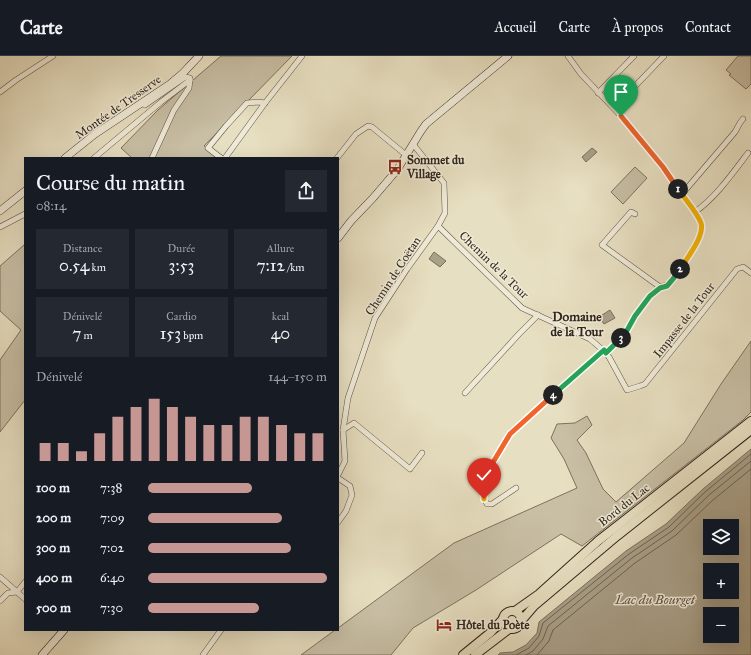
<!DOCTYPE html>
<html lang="fr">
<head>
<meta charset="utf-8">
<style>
	body { margin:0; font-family:"IM FELL Great Primer",serif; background:#242831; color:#f1f3f6; height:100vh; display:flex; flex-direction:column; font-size:15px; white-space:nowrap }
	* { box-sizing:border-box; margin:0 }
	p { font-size:13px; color:#9ea1a6 }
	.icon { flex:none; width:22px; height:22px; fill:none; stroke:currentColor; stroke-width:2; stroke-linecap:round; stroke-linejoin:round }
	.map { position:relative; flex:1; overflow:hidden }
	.drawer { position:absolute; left:24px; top:101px; width:315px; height:474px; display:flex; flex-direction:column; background:#171b24; border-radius:0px; box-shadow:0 4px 16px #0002 }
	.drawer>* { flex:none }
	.controls { position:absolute; left:703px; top:463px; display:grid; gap:8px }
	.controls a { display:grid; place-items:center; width:36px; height:36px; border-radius:0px; background:#171b24; box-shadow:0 4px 16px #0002; font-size:20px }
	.pin { position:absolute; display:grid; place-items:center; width:34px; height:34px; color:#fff; margin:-41px -17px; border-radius:50% 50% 50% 0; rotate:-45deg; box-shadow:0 0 4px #0007 }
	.pin .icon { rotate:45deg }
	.km { position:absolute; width:20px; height:20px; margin:-10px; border-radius:50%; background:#222; color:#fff; font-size:11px; line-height:20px; text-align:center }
	.round { display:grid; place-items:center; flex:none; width:42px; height:42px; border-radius:0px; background:#242831 }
	.head { display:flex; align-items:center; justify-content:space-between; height:68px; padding:0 12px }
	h1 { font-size:22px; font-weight:600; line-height:30px }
	.stats { display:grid; grid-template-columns:repeat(3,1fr); gap:6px; height:68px; padding:4px 12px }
	.stats div { display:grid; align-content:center; border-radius:0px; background:#242831; text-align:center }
	.stats b { font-size:17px; font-weight:600 }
	.stats small { font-size:11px; font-weight:400 }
	.stats p { font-size:11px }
	.chart { height:112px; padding:8px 12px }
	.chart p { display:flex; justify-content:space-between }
	.chart svg { width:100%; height:72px; margin-top:4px; stroke:#c59692; stroke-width:6 }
	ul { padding:0 12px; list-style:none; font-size:13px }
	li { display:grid; grid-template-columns:64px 48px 1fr; align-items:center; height:30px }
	li i { height:10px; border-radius:5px; background:#c59692 }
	header { display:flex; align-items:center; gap:24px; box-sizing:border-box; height:56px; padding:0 20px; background:#171b24; border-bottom:1px solid #363941 }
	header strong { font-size:19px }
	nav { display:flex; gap:22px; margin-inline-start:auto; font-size:14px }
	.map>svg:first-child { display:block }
	.green { fill:#c8bfa5; stroke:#7c7260 }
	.water { fill:#a9a089; stroke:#796f5d; fill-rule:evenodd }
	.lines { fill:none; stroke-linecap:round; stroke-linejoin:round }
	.shore { stroke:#6c6252; stroke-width:1 }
	.street-casing { stroke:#5e5444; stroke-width:6 }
	.secondary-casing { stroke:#30251b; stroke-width:8 }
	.primary-casing { stroke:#30251b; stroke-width:10 }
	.street { stroke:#efead7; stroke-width:5 }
	.secondary { stroke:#efead7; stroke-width:7 }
	.primary { stroke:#e7dfc1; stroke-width:8 }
	.split-1-casing { stroke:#fff; stroke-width:8 }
	.split-2-casing { stroke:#fff; stroke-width:8 }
	.split-3-casing { stroke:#fff; stroke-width:8 }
	.split-4-casing { stroke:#fff; stroke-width:8 }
	.split-5-casing { stroke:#fff; stroke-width:8 }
	.split-6-casing { stroke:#fff; stroke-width:8 }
	.split-1 { stroke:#f0652b; stroke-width:5 }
	.split-2 { stroke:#f5b400; stroke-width:5 }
	.split-3 { stroke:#22a559; stroke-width:5 }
	.split-4 { stroke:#22a559; stroke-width:5 }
	.split-5 { stroke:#f0652b; stroke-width:5 }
	.split-6 { stroke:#f5b400; stroke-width:5 }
	.labels { text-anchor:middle; stroke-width:3; stroke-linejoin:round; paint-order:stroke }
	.street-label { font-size:12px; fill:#30251b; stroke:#efead7 }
	.poi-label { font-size:12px; font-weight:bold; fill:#30251b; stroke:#efead7; text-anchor:start }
	.neighbourhood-label { font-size:13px; font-weight:bold; fill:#30251b; stroke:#efead7 }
	.water-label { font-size:13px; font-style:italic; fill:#5a5042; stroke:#efead7 }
</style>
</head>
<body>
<header>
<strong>Carte</strong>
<nav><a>Accueil</a><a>Carte</a><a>À propos</a><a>Contact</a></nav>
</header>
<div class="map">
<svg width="751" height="599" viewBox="0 0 751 599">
	<rect width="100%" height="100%" fill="#e7dfc1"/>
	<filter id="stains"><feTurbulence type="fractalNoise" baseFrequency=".005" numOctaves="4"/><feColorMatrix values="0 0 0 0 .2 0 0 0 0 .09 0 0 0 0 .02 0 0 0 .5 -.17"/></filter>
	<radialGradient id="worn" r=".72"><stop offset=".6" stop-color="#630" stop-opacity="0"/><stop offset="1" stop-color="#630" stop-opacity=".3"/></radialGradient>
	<g class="green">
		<path d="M 221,0 L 292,0 L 204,90 L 218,102 L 132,102 L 121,92 L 158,54 Z"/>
		<path d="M 738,0 L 751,0 L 751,28 L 746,33 L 729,19 L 731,18 L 726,14 Z"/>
		<path d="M 635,111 L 647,122 L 623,148 L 611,136 Z"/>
		<path d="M 24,189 L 25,190 L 25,344 L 0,376 L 0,304 L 21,274 L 0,255 L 0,210 Z"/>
		<path d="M 751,285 L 751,356 L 743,364 L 582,490 L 561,478 L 476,534 L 413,572 L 391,599 L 301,599 L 335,574 L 338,574 L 338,572 L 454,487 L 577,432 L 564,403 L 551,382 L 557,368 L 575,367 L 587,360 L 592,369 L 577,384 L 586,397 L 603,433 L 616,446 L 684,387 L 721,328 Z"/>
	</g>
	<g class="water">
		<path d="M 592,92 L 597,96 L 586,106 L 582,101 Z"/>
		<path d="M 434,196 L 446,205 L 440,211 L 429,203 Z"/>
		<path d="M 610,254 L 615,262 L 604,268 L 599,261 Z"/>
		<path d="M 751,393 L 751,599 L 498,599 L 500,597 L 513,596 L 526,589 L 537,577 L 539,566 L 626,495 L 666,468 L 703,433 ZM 710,470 L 732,470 L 732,492 L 710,492 ZM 710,514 L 732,514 L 732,536 L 710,536 ZM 710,558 L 732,558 L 732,580 L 710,580 Z"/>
	</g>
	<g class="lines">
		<g class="shore">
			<path d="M 516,599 L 529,592 L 539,580 L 543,567 L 629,498 L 669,471 L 705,436 L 751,398"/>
			<path d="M 526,599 L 533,595 L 543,583 L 548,570 L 632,502 L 672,475 L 709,439 L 751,405"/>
			<path d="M 537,599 L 549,585 L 553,574 L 635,507 L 676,479 L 713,444 L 751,413"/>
		</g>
		<g class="street-casing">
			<g id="street">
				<path d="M 568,0 L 581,18 L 621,60 L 663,111 L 695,156 L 701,168 L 701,176 L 698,185 L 673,223 L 667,229 L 660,231 L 650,240 L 635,260 L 625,278 L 606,297"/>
				<path d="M 0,36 L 16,24 L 53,0"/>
				<path d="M 598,37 L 634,0"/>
				<path d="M 143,46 L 145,49 L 184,22 L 187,21 L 190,22 L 190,24"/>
				<path d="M 614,52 L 664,0"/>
				<path d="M 94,102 L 161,46 L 190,24"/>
				<path d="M 152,102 L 174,54 L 189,32 L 190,24"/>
				<path d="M 221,102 L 208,92 L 226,70 L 247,47 L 258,46 L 265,47"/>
				<path d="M 225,102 L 265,47 L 302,0"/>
				<path d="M 337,102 L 356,78 L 368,70 L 372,71 L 406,99"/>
				<path d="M 682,138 L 735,76 C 738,71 739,67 743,63"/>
				<path d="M 695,156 C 716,141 732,118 748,97"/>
				<path d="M 635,158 L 631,156 L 602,189 L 660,231"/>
				<path d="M 438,170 L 522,252 L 590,283 L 604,295 L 609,301 L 627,334 L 640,330 L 645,328 L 737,213 L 743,211 L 751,217"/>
				<path d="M 0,171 L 25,158"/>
				<path d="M 465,337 L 519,278 L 538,259"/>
				<path d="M 343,374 L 354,367 L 410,413 L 422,397"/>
				<path d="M 338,419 L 345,405 L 343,374 L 348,342 L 375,262 L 407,213 L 438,170 L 445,157 L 444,127 L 413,88"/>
				<path d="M 338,422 L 350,430 L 352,439 L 346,455 L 338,466"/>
				<path d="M 516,432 L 492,448 L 487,448 L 484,443 L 482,435 L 488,417 L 510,377 L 604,295"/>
				<path d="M 0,521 L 25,543"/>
				<path d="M 0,545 L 8,537 L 17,536 L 25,526"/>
				<path d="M 203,599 L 221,574"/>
			</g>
		</g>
		<g class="secondary-casing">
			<g id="secondary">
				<path d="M 65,102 L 95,78 L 170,28 L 183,17 L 199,0"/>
				<path d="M 0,155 L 25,135"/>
				<path d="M 338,182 L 351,165 L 373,142 L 397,114 L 421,75 L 426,68 L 508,0"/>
				<path d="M 42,599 L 64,574"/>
			</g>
		</g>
		<g class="primary-casing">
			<g id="primary">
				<circle cx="512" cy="564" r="9"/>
				<path d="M 515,555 L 539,538 L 598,485 L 751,365"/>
				<path d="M 522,564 L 534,550 L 617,480 L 751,374"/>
				<path d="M 463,599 L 490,577 L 503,563"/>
				<path d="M 475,599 L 509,573"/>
			</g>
		</g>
		<use href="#street" class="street"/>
		<use href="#secondary" class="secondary"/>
		<use href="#primary" class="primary"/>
	</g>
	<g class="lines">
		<g class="split-1-casing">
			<path id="split-1" d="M 621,60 L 663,111 L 678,133"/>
		</g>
		<g class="split-2-casing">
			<path id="split-2" d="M 678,133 C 685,143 697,156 701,167 C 705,180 687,202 680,213"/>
		</g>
		<g class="split-3-casing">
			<path id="split-3" d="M 621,282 L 625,278 L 635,260 L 650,240 L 660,232 L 667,230 L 673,223 L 680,213"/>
		</g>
		<g class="split-4-casing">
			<path id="split-4" d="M 553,339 L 604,294 L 606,297 L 621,282"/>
		</g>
		<g class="split-5-casing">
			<path id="split-5" d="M 492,408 L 510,378 L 553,339"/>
		</g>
		<g class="split-6-casing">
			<path id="split-6" d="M 484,443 C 482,431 486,419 492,408"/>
		</g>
		<use href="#split-1" class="split-1"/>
		<use href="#split-2" class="split-2"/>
		<use href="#split-3" class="split-3"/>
		<use href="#split-4" class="split-4"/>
		<use href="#split-5" class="split-5"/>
		<use href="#split-6" class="split-6"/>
	</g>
	<defs>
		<g id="bus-bare" transform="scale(1.2)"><path d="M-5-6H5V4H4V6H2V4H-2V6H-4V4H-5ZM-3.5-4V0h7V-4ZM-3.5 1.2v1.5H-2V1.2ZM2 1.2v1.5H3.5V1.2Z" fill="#8f2418" stroke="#efead7" stroke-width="2.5" paint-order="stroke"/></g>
		<g id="hotel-bare" transform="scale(1.2)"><path d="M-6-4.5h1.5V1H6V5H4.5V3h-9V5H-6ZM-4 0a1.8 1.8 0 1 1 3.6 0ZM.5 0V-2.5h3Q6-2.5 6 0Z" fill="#8f2418" stroke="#efead7" stroke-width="2.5" paint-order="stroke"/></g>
	</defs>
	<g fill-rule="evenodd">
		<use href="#bus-bare" x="395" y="111"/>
		<use href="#hotel-bare" x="444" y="569"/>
	</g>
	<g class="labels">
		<g class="street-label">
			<text transform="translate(118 51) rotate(-35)" y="4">Montée de Tresserve</text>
			<text transform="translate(494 209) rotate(44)" y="4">Chemin de la Tour</text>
			<text transform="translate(393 220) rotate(-57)" y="4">Chemin de Coëtan</text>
			<text transform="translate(684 264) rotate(-52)" y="4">Impasse de la Tour</text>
			<text transform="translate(624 449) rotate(-38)" y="4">Bord du Lac</text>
		</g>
		<g class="poi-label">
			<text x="407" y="108">Sommet du<tspan x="407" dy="14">Village</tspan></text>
			<text x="456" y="573">Hôtel du Poète</text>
		</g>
		<g class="neighbourhood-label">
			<text x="577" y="265">Domaine<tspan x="577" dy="15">de la Tour</tspan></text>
		</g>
		<g class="water-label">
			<text x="655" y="548">Lac du Bourget</text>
		</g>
	</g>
	<rect width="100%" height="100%" filter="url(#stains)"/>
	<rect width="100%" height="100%" fill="url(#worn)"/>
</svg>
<div class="controls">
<a><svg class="icon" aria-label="layers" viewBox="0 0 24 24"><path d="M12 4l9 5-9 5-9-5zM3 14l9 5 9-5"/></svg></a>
<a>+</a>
<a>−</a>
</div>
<div class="pin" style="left:621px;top:60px;background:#1e9e55"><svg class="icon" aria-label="arrive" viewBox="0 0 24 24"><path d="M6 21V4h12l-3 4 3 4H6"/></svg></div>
<div class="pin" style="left:484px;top:443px;background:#d93025"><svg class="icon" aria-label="check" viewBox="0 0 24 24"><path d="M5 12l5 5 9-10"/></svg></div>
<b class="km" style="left:678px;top:133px">1</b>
<b class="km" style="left:680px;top:213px">2</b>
<b class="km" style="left:621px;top:282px">3</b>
<b class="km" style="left:553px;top:339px">4</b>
<section class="drawer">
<div class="head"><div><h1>Course du matin</h1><p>08:14</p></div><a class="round"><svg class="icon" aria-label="share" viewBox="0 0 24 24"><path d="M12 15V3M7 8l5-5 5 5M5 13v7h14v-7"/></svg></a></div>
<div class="stats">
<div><p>Distance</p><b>0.54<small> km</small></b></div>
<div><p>Durée</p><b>3:53</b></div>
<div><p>Allure</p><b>7:12<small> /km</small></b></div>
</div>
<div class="stats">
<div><p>Dénivelé</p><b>7<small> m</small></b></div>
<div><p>Cardio</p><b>153<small> bpm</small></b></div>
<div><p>kcal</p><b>40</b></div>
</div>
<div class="chart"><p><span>Dénivelé</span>144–150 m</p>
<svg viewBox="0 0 160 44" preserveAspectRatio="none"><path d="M5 44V33M15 44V33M25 44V38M35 44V27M45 44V17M55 44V11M65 44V6M75 44V11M85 44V17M95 44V22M105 44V22M115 44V17M125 44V17M135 44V22M145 44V27M155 44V27"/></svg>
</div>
<ul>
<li><b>100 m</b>7:38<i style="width:58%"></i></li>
<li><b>200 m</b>7:09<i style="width:75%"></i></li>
<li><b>300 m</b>7:02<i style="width:80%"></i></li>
<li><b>400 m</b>6:40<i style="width:100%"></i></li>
<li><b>500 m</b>7:30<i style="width:62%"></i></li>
</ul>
</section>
</div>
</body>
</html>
